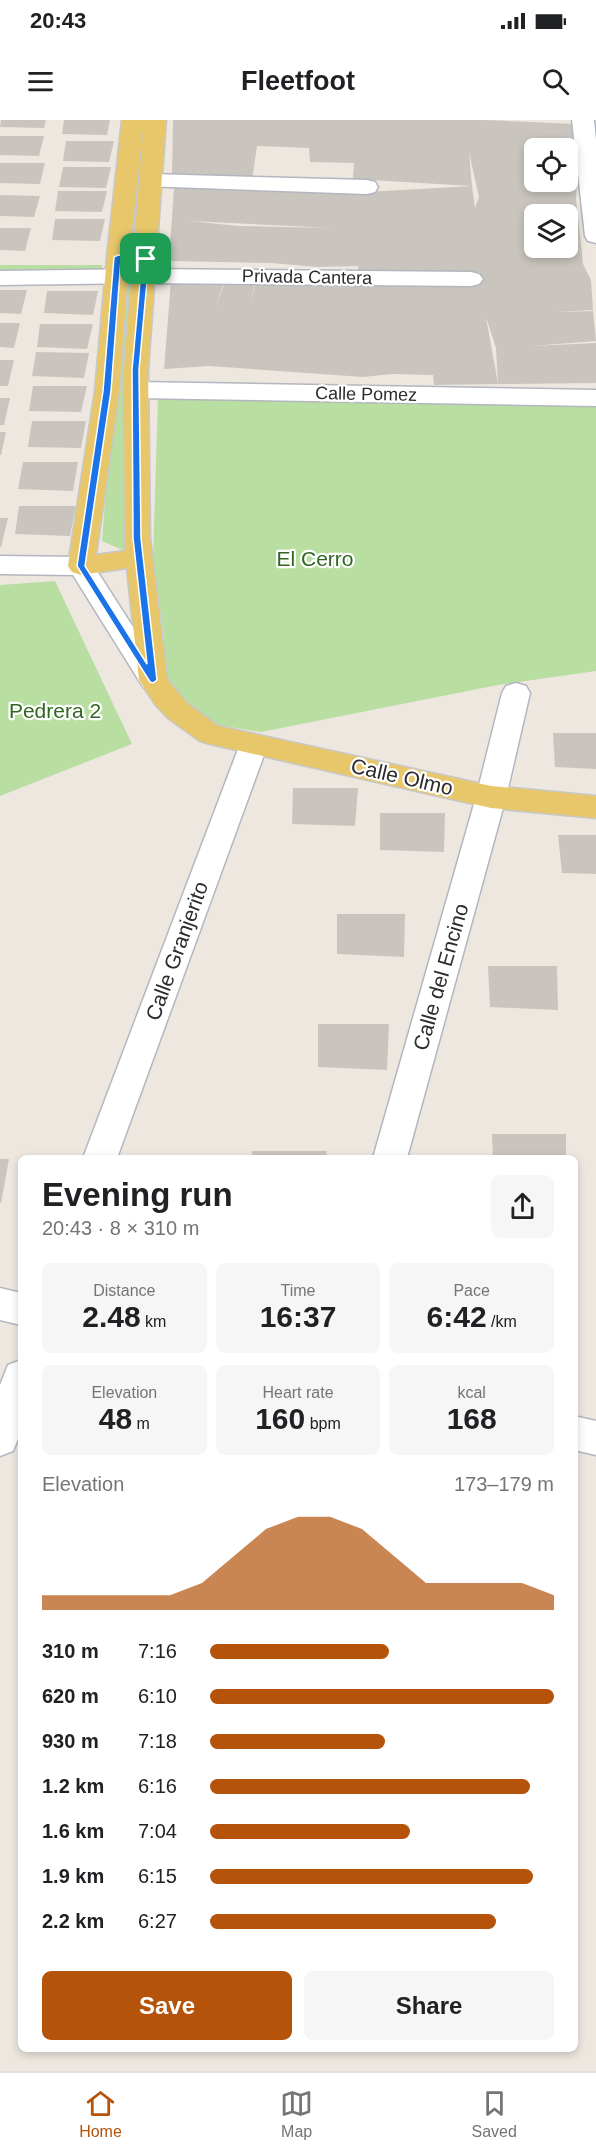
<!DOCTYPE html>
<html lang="en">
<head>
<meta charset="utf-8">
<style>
	body { margin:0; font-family:Arial,sans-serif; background:#f6f6f6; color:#202124; height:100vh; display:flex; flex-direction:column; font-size:22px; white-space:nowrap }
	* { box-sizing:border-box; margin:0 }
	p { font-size:20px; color:#757577 }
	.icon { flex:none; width:33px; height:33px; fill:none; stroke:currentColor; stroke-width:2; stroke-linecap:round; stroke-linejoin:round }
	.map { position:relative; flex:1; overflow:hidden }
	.drawer { position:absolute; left:18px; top:1035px; width:560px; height:897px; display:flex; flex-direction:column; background:#fff; border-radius:9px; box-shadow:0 3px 9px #0003 }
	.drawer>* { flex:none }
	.controls { position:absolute; left:524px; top:18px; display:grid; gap:12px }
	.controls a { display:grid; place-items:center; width:54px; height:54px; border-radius:9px; background:#fff; box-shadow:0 3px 9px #0003; font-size:30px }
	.pin { position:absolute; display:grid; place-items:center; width:51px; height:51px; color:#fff; margin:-26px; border-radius:12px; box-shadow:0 3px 9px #0006 }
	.round { display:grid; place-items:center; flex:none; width:63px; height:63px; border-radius:9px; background:#f6f6f6 }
	.headline { display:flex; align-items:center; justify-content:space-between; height:102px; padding:0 24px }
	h1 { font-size:33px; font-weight:800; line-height:45px }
	.stats { display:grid; grid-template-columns:repeat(3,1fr); gap:9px; height:102px; padding:6px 24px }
	.stats div { display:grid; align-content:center; border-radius:9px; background:#f6f6f6; text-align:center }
	.stats b { font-size:30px; font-weight:800 }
	.stats small { font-size:16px; font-weight:400 }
	.stats p { font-size:16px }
	.chart { height:168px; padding:12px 24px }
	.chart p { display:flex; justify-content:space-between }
	.chart svg { width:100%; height:108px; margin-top:6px; fill:#b45309; opacity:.7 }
	.action { display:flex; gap:12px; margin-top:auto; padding:12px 24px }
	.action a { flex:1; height:69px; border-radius:9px; background:#b45309; color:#fff; font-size:24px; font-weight:800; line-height:69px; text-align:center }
	.action a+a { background:#f6f6f6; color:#202124 }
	ul { padding:0 24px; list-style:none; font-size:20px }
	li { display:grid; grid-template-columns:96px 72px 1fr; align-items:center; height:45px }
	li i { height:15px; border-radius:8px; background:#b45309 }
	.status { display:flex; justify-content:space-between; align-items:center; height:42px; padding:0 30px; background:#fff; direction:ltr }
	.status svg { height:16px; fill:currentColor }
	header { display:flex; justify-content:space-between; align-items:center; height:78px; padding:0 24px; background:#fff; font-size:27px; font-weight:800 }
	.dock { display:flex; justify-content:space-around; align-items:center; height:84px; border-top:2px solid #e0e0e0; background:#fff; font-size:16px; color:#757577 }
	.dock a { display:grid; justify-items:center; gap:3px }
	.dock .current { color:#b45309 }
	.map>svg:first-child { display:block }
	.green { fill:#b8dfa1 }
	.building { fill:#c9c5be; fill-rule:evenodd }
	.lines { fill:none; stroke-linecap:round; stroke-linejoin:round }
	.minor-casing { stroke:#b3b6bf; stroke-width:3 }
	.major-casing { stroke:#c8c8c8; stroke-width:3 }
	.minor { fill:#fff; fill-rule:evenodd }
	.major { fill:#e8c76a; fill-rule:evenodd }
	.route { fill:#1a73e8; stroke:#fff; stroke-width:1.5; fill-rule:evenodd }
	.labels { text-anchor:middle; stroke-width:4.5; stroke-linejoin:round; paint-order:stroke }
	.far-street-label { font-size:18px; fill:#2c2c2c; stroke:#fff }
	.park-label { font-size:21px; fill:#306620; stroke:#fff }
	.street-label { font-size:21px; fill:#2c2c2c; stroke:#fff }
</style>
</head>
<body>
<div class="status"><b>20:43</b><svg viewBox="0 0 49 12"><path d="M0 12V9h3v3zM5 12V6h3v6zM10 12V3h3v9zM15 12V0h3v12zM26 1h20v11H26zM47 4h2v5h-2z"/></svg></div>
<header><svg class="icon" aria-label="menu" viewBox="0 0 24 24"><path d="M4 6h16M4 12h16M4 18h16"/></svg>Fleetfoot<svg class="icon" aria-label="search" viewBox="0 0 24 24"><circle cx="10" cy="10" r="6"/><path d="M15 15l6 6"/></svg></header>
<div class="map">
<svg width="596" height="1951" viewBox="0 0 596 1951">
	<rect width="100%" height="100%" fill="#ede7e0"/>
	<g class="green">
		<path d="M 134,0 L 153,0 L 129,433 L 102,421 Z"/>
		<path d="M 0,145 L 102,145 L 102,155 L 0,156 Z"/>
		<path d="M 158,277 L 596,281 L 596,551 L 498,565 L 261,612 L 218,605 L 185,589 L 166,559 L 163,510 L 153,440 Z"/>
		<path d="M 55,461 L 132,624 L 0,676 L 0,465 Z"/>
	</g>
	<g class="building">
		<path d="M 1,0 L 46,0 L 44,8 L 0,7 Z"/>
		<path d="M 64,0 L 110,0 L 107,15 L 62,14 Z"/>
		<path d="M 173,0 L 486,0 L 574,4 L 578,41 L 576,78 L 583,144 L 591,160 L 593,190 L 555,192 L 593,191 L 596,221 L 532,226 L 596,223 L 596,263 L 498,264 L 496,228 L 486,197 L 498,264 L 434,265 L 433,255 L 392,254 L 363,257 L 209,246 L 164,249 L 171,161 L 225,158 L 216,187 L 226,158 L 255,159 L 251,183 L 256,159 L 400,160 L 401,168 L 401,159 L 480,160 L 480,152 L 358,150 L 358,146 L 317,147 L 271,143 L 169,141 L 174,67 L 366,72 L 472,66 L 353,59 L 354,43 L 310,42 L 309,28 L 257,26 L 252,60 L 172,55 ZM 534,28 L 567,28 L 567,62 L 534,62 ZM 469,32 L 479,77 L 475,88 L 472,66 ZM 534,94 L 567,94 L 567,128 L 534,128 ZM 189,101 L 331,108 L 239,106 Z"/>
		<path d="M 0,16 L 44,16 L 39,36 L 0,35 Z"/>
		<path d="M 66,21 L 114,21 L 109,42 L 63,41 Z"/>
		<path d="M 0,43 L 45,43 L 40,64 L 0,63 Z"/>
		<path d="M 63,47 L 111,47 L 106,68 L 59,67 Z"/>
		<path d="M 58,71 L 107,71 L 102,92 L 55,91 Z"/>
		<path d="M 0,75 L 40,76 L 34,97 L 0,96 Z"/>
		<path d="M 55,99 L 105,99 L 100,121 L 52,120 Z"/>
		<path d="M 0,108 L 31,108 L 25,131 L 0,130 Z"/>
		<path d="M 0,170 L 27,170 L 21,194 L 0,193 Z"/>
		<path d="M 47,171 L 98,171 L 93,195 L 44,193 Z"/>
		<path d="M 0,203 L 20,203 L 14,228 L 0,227 Z"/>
		<path d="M 40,204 L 93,204 L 87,229 L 37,227 Z"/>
		<path d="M 36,232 L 89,233 L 84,258 L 32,256 Z"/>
		<path d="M 0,240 L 14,240 L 8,266 L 0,266 Z"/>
		<path d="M 33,266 L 87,266 L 81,292 L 29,291 Z"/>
		<path d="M 0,278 L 10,278 L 4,305 L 0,305 Z"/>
		<path d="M 32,301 L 86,301 L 81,328 L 28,327 Z"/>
		<path d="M 0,312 L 6,312 L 1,335 L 0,335 Z"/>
		<path d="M 23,342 L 78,342 L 73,371 L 18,369 Z"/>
		<path d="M 19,386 L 76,386 L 70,416 L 15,414 Z"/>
		<path d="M 0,398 L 8,398 L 1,427 L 0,427 Z"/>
		<path d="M 553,613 L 596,613 L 596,649 L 555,647 Z"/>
		<path d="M 293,668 L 358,668 L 355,706 L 292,704 Z"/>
		<path d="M 380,693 L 445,693 L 444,732 L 380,730 Z"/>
		<path d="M 558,715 L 596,715 L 596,754 L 562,753 Z"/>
		<path d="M 337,794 L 405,794 L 404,837 L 337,834 Z"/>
		<path d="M 488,846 L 557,846 L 558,890 L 490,887 Z"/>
		<path d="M 318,904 L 389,904 L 387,950 L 318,947 Z"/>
		<path d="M 492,1014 L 566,1014 L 566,1038 L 493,1038 Z"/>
		<path d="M 252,1031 L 327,1031 L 326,1038 L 252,1038 Z"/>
		<path d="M 0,1039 L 9,1039 L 1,1083 L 0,1083 Z"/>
	</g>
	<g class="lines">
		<g class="minor-casing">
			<g id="minor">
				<path d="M 572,0 L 594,0 L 596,20 L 596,123 L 588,121 L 585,116 Z"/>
				<path d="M 150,54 L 367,60 L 375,62 L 378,67 L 375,72 L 367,74 L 142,66 L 139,61 L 142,56 Z"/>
				<path d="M 143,149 L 471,152 L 479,154 L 483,159 L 479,164 L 471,166 L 143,163 L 0,165 L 0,151 Z"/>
				<path d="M 136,262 L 596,270 L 596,286 L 136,278 L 127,275 L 124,270 L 127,265 Z"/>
				<path d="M 0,436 L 81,437 L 90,440 L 167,560 L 163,567 L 153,570 L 143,567 L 73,455 L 0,454 Z"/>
				<path d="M 516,563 L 526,566 L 530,573 L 506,677 L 407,1038 L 373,1038 L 476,677 L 502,573 L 506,566 Z"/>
				<path d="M 254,614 L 264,617 L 268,624 L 117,1038 L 83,1038 L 240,624 L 244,617 Z"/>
				<path d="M 0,1168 L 21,1173 L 21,1205 L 0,1200 Z"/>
				<path d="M 21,1240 L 21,1312 L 13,1331 L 0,1336 L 0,1265 L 8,1245 Z"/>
				<path d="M 574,1296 L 596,1301 L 596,1335 L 574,1330 Z"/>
			</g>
		</g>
		<g class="major-casing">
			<path id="major" d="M 122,0 L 144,0 L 129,137 L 119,271 L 96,435 L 125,431 L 124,250 L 144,0 L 166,0 L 148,250 L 150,418 L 167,559 L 169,562 L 188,584 L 218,606 L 491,666 L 596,676 L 596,698 L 491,688 L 210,624 L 200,621 L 168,598 L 155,584 L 139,560 L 127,448 L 81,455 L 72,452 L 68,446 L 95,271 L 107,137 Z"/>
		</g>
		<use href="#minor" class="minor"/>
		<use href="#major" class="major"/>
	</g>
	<path class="route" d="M 118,135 L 149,139 L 139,250 L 141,418 L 157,560 L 153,563 L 150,562 L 77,446 L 103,271 L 114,137 ZM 121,139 L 142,140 L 132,250 L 133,418 L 147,544 L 85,446 L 111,271 Z"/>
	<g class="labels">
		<g class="far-street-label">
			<text transform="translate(307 157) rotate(1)" y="6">Privada Cantera</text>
			<text transform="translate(366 274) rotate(1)" y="6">Calle Pomez</text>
		</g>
		<g class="park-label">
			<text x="315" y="446">El Cerro</text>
			<text x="55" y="598">Pedrera 2</text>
		</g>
		<g class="street-label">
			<text transform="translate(402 657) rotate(13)" y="7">Calle Olmo</text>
			<text transform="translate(177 831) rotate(-70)" y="7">Calle Granjerito</text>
			<text transform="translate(441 857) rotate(-74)" y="7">Calle del Encino</text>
		</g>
	</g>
</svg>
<div class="controls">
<a><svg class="icon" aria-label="locate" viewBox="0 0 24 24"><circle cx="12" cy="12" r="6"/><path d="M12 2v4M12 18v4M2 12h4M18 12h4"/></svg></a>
<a><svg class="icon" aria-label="layers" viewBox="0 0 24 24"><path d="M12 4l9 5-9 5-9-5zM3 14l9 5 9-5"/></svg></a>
</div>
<div class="pin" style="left:146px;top:139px;background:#1e9e55"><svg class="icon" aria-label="arrive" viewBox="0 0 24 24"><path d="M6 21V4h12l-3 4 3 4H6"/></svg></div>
<section class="drawer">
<div class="headline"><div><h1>Evening run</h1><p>20:43 · 8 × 310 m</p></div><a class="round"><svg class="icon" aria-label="share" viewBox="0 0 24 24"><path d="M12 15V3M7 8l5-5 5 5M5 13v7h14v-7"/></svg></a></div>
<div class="stats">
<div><p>Distance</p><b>2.48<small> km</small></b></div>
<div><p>Time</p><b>16:37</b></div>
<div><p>Pace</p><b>6:42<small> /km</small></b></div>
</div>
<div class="stats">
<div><p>Elevation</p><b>48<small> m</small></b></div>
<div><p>Heart rate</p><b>160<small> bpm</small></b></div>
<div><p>kcal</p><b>168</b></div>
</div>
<div class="chart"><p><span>Elevation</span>173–179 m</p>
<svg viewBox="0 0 160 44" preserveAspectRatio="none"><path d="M0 44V38L10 38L20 38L30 38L40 38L50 33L60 22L70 11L80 6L90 6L100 11L110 22L120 33L130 33L140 33L150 33L160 38V44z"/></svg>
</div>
<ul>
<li><b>310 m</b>7:16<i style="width:52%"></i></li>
<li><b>620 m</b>6:10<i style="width:100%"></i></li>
<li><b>930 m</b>7:18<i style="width:51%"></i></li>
<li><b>1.2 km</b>6:16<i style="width:93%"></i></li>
<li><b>1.6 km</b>7:04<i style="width:58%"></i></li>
<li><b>1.9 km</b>6:15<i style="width:94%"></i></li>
<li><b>2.2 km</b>6:27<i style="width:83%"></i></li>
</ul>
<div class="action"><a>Save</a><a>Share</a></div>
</section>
</div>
<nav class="dock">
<a class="current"><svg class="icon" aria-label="home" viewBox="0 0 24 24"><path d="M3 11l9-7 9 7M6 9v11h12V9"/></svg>Home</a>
<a><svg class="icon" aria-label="map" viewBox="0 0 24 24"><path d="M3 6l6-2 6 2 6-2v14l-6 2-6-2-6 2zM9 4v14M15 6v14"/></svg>Map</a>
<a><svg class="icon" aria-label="saved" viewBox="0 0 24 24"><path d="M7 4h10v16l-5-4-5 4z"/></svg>Saved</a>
</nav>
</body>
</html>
